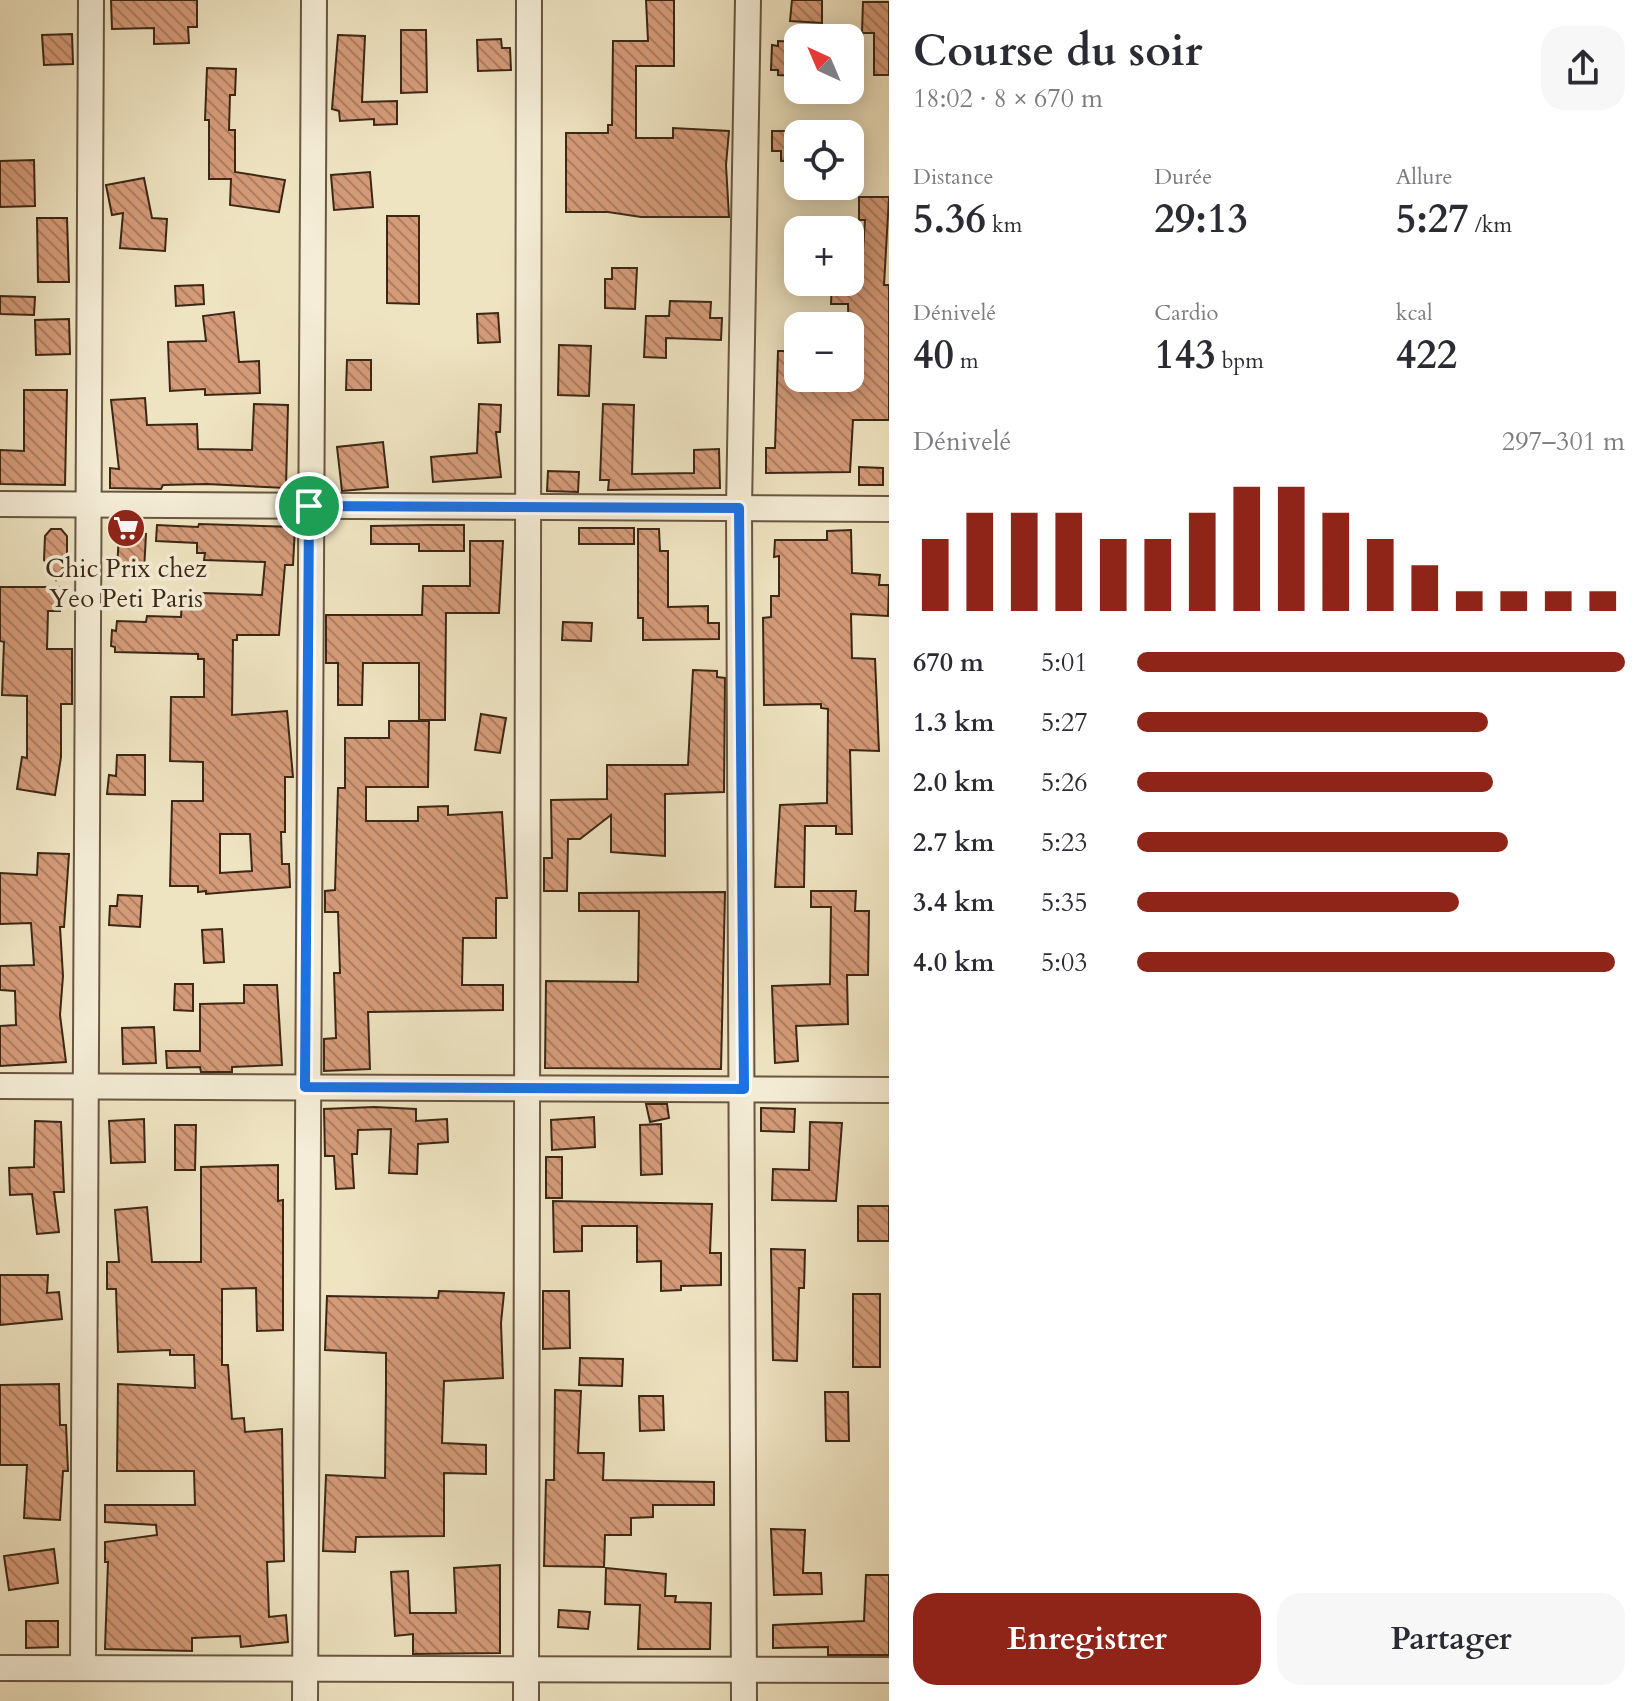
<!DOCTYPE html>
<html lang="fr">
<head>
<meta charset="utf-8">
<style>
	body { margin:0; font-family:Cardo,serif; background:#f7f7f7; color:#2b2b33; height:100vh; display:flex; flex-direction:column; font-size:30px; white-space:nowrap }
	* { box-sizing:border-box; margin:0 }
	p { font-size:26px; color:#7c7c81 }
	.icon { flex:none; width:44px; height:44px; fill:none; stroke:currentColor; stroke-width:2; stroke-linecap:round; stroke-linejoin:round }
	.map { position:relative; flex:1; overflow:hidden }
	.drawer { display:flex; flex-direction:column; background:#fff; width:760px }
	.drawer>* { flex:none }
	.needle { width:52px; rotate:316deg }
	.fabs { position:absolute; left:784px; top:24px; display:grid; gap:16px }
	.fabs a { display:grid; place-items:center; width:80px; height:80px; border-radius:16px; background:#fff; box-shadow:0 4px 20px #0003; font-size:40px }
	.pin { position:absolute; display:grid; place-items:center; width:68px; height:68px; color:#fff; margin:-34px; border:4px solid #fff; border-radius:50%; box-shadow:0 2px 8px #0007 }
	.round { display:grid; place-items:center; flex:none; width:84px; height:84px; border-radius:24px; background:#f7f7f7 }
	.summary { display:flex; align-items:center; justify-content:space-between; height:136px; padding:0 24px }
	h1 { font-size:44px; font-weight:600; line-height:60px }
	.figures { display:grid; grid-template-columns:repeat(3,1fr); gap:12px; height:136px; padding:8px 24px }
	.figures div { display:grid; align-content:center }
	.figures b { font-size:40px; font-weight:600 }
	.figures small { font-size:22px; font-weight:400 }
	.figures p { font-size:22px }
	.chart { height:224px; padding:16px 24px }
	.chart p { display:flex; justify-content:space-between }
	.chart svg { width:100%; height:144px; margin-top:8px; stroke:#8f2418; stroke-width:6 }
	.cta { display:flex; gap:16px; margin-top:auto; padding:16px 24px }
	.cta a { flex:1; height:92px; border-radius:24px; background:#8f2418; color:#fff; font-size:32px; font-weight:600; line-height:92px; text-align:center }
	.cta a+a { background:#f7f7f7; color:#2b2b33 }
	ul { padding:0 24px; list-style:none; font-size:26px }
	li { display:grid; grid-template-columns:128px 96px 1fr; align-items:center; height:60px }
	li i { height:20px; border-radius:10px; background:#8f2418 }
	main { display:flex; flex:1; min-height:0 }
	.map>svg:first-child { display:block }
	.building { fill:url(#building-back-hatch); stroke:#3c2715; stroke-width:2; fill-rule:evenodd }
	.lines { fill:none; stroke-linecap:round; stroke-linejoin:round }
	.minor-casing { stroke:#695640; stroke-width:28 }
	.minor { stroke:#f5edd7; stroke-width:24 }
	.route-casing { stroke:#fff; stroke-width:16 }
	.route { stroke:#1a73e8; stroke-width:10 }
	.labels { text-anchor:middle; stroke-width:7; stroke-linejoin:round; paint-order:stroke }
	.poi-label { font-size:26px; fill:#3c2715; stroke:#f5edd7 }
</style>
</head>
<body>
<main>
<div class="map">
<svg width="889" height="1701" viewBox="0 0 889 1701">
	<defs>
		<pattern id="building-back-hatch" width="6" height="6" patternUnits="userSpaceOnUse" patternTransform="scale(2)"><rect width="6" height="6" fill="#d59b79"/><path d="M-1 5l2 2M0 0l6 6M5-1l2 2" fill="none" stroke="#ae7e62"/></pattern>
	</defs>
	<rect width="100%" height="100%" fill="#efe4c2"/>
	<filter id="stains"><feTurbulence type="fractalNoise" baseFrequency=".0025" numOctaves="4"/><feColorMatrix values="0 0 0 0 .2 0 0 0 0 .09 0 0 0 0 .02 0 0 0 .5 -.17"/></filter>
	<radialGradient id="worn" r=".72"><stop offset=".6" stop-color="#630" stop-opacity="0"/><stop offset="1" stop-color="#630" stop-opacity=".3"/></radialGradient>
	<g class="building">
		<path d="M 111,0 L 197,0 L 197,27 L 188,27 L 189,43 L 154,44 L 154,28 L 112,29 Z"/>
		<path d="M 646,0 L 674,0 L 674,66 L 636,66 L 636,138 L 673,138 L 673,128 L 729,131 L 726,165 L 729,217 L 641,217 L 608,212 L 566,212 L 566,133 L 608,133 L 608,125 L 612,125 L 613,41 L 648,41 Z"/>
		<path d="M 792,0 L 822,0 L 822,23 L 790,21 Z"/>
		<path d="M 863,2 L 889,2 L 889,75 L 874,75 L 874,33 L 862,33 Z"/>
		<path d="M 401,30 L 426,30 L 427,92 L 401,93 Z"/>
		<path d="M 72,34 L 73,64 L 44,65 L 42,35 Z"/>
		<path d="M 338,35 L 365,36 L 362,102 L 397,101 L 397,124 L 374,125 L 374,119 L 340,121 L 339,111 L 332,109 Z"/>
		<path d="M 501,39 L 502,48 L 510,48 L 511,70 L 478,71 L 477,40 Z"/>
		<path d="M 778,41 L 798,42 L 798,76 L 778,75 L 778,70 L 771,70 L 772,45 L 778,46 Z"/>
		<path d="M 207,68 L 236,69 L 235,95 L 230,95 L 229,130 L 235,130 L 235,172 L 285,180 L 279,212 L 230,205 L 231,179 L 209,179 L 209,120 L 205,120 Z"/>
		<path d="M 772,131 L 798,131 L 798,161 L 781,161 L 781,151 L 772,151 Z"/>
		<path d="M 34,160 L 35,206 L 0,207 L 0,161 Z"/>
		<path d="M 370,172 L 373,207 L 334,210 L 331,175 Z"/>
		<path d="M 144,178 L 152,218 L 167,219 L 165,251 L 120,248 L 123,213 L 112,215 L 106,185 Z"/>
		<path d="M 859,197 L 889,197 L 884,285 L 889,285 L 889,420 L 853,420 L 850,472 L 766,473 L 766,448 L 775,448 L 778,351 L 798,351 L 798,378 L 804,378 L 804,385 L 850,385 L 848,304 L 831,304 L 832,282 L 850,282 L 850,266 L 862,266 L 865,220 L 859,220 Z"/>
		<path d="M 387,216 L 419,216 L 419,304 L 387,303 Z"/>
		<path d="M 37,218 L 67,218 L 69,282 L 38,282 Z"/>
		<path d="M 612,268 L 637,268 L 635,309 L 605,308 L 605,279 L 612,279 Z"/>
		<path d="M 203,285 L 204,304 L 176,306 L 175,286 Z"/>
		<path d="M 0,296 L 35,297 L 34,315 L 0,314 Z"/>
		<path d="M 670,301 L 711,302 L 710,318 L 722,318 L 721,340 L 666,338 L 666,358 L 644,357 L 646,316 L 669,316 Z"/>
		<path d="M 234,312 L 239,362 L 259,361 L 260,393 L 205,395 L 205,389 L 170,391 L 168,342 L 206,341 L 203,316 Z"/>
		<path d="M 498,313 L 500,342 L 478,343 L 477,314 Z"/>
		<path d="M 69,319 L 70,354 L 36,355 L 35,320 Z"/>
		<path d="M 559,345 L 591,346 L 589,396 L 558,395 Z"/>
		<path d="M 347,360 L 371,360 L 371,390 L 346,390 Z"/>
		<path d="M 24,390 L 67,390 L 65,485 L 0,484 L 0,450 L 24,451 Z"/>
		<path d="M 145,398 L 147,425 L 197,424 L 198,449 L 252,450 L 254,404 L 288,405 L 286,488 L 207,484 L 163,485 L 161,489 L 110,488 L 110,468 L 119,469 L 111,400 Z"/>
		<path d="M 479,404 L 501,405 L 500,432 L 496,432 L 501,477 L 433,482 L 431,457 L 477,453 Z"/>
		<path d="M 603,404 L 634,405 L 632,474 L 694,473 L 694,450 L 719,449 L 720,488 L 608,490 L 609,480 L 600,480 Z"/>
		<path d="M 383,442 L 388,487 L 342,491 L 337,447 Z"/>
		<path d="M 859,467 L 883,468 L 883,485 L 859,485 Z"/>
		<path d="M 548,471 L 579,472 L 578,492 L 547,491 Z"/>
		<path d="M 199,524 L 295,527 L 293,565 L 285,565 L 279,635 L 237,635 L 237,640 L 233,640 L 232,715 L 287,711 L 293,777 L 285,777 L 285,832 L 281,832 L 282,864 L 289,864 L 290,887 L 206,894 L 206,891 L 198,892 L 198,886 L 170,886 L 172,801 L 203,801 L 203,762 L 170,761 L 171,697 L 204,697 L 204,659 L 198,659 L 198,654 L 115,652 L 115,647 L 111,646 L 112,630 L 116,631 L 117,621 L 146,622 L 147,616 L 181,617 L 182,598 L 202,599 L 203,593 L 262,595 L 265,562 L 204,560 L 205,553 L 197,553 L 197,543 L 156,541 L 157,525 L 198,527 ZM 220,834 L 250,834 L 252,871 L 220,873 Z"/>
		<path d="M 430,525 L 464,525 L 464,551 L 419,551 L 419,544 L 371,544 L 371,526 Z"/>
		<rect x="579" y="528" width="55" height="16"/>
		<path d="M 51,529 L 61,529 L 67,536 L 67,560 L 56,580 L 44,560 L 45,536 Z"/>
		<path d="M 638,529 L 659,529 L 660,551 L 668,551 L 668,607 L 708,606 L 708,623 L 719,623 L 719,639 L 643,640 L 643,618 L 638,618 Z"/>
		<path d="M 851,530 L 852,573 L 880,575 L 879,585 L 889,585 L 888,616 L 851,614 L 852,658 L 875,659 L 879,751 L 850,750 L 852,834 L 836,834 L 836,826 L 805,826 L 804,887 L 775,887 L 780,805 L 827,803 L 828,709 L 821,708 L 821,704 L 764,705 L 763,618 L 771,617 L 771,596 L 779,596 L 779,556 L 774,557 L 775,540 L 827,540 L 827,531 Z"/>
		<path d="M 119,533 L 146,534 L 144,571 L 117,570 Z"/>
		<path d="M 470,541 L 503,541 L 499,613 L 446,613 L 445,720 L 419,720 L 419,663 L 363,663 L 362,705 L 338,705 L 338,663 L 326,663 L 326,615 L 422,615 L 423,586 L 470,586 Z"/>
		<path d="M 0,587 L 60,587 L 60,611 L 48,611 L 47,649 L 72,649 L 72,704 L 61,704 L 61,757 L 55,795 L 17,789 L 22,757 L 27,758 L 27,696 L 2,695 L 4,642 L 0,641 Z"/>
		<path d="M 563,622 L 592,623 L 591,641 L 562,640 Z"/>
		<path d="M 693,670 L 717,671 L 717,677 L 725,678 L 724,792 L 665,794 L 665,856 L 611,852 L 611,815 L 580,839 L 568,839 L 567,891 L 544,891 L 544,858 L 552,858 L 551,800 L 607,799 L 607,765 L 688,765 Z"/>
		<path d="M 481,714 L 506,718 L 500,753 L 475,750 Z"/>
		<path d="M 389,721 L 429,721 L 428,787 L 366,787 L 366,821 L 418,821 L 418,807 L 448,806 L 448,815 L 502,812 L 507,898 L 496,898 L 496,938 L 463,938 L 462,985 L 503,985 L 503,1010 L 368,1012 L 370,1069 L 324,1071 L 324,1039 L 336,1038 L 334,973 L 340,973 L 338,912 L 325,912 L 325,891 L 335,890 L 338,788 L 345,788 L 345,738 L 389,738 Z"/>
		<path d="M 117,755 L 145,755 L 145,795 L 107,794 L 109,775 L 116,776 Z"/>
		<path d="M 38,853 L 69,854 L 64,927 L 60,927 L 63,976 L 60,1015 L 66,1062 L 0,1066 L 0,1026 L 16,1025 L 15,991 L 0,990 L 0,966 L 34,965 L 31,923 L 0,924 L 0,873 L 37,875 Z"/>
		<path d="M 811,891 L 856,891 L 855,911 L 869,911 L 868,975 L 847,975 L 848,1024 L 796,1026 L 798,1061 L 775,1063 L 772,986 L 830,984 L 831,907 L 811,907 Z"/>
		<path d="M 725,892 L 721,1069 L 545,1068 L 546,981 L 638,982 L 639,911 L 579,911 L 579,893 Z"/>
		<path d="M 118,895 L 142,896 L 140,927 L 109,925 L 110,906 L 117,906 Z"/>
		<path d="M 222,929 L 224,962 L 204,963 L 202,930 Z"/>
		<path d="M 175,984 L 193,984 L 193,1011 L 174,1010 Z"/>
		<path d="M 244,985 L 277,985 L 282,1065 L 232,1067 L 232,1072 L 201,1072 L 200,1067 L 167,1068 L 166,1051 L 200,1051 L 200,1004 L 244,1003 Z"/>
		<path d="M 154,1027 L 156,1063 L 123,1064 L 122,1028 Z"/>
		<path d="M 646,1104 L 667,1104 L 669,1118 L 650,1122 Z"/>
		<path d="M 374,1107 L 416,1109 L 416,1121 L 447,1119 L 448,1142 L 418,1144 L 417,1174 L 389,1173 L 391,1129 L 358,1130 L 357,1154 L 352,1154 L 354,1188 L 336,1189 L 334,1156 L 325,1156 L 324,1109 Z"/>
		<path d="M 761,1108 L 795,1109 L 794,1132 L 761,1131 Z"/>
		<path d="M 594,1117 L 595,1147 L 552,1150 L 551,1120 Z"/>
		<path d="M 144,1119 L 145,1162 L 111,1163 L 109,1121 Z"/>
		<path d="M 35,1121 L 61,1122 L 64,1192 L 54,1192 L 59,1232 L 37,1234 L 32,1194 L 10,1195 L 9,1168 L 34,1167 Z"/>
		<path d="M 810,1122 L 842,1123 L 836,1201 L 772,1200 L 773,1169 L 809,1170 Z"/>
		<path d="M 661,1124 L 662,1174 L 641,1175 L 640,1125 Z"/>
		<path d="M 175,1125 L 196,1125 L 195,1170 L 175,1170 Z"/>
		<rect x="546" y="1157" width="16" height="41"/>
		<path d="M 278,1165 L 278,1201 L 283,1200 L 283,1330 L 257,1331 L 256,1288 L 222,1289 L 222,1365 L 228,1365 L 232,1419 L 244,1418 L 245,1432 L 282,1429 L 284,1561 L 267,1562 L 269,1617 L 286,1615 L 288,1642 L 241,1647 L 240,1636 L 192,1638 L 192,1651 L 105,1649 L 108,1562 L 105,1562 L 105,1542 L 157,1535 L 156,1525 L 105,1522 L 105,1505 L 195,1505 L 194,1471 L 117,1471 L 118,1384 L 195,1388 L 194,1355 L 170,1355 L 170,1350 L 118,1352 L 116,1289 L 107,1289 L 107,1262 L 119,1262 L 115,1210 L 147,1207 L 152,1262 L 201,1262 L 201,1167 Z"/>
		<path d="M 553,1201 L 712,1204 L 710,1253 L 721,1253 L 721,1285 L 681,1286 L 681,1290 L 661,1291 L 661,1261 L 637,1262 L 637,1226 L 582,1226 L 582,1251 L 554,1252 Z"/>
		<rect x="858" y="1206" width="31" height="35"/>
		<path d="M 771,1249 L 805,1250 L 804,1288 L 799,1288 L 797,1361 L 773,1360 Z"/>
		<path d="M 0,1275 L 48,1275 L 47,1293 L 59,1292 L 62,1319 L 0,1325 Z"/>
		<path d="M 439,1291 L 504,1293 L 501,1323 L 503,1378 L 444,1381 L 442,1443 L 486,1445 L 486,1474 L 444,1473 L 444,1536 L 356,1537 L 355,1552 L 323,1551 L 326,1475 L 385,1478 L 386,1386 L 386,1353 L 325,1350 L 327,1296 L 438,1298 Z"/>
		<path d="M 543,1291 L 569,1291 L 570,1348 L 543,1349 Z"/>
		<rect x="853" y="1294" width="27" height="73"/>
		<path d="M 580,1358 L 623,1359 L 622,1386 L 579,1385 Z"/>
		<path d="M 59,1384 L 60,1425 L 66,1425 L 68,1471 L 63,1471 L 60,1520 L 24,1518 L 27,1465 L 0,1465 L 0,1385 Z"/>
		<path d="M 555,1390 L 581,1391 L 578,1453 L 604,1453 L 603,1480 L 714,1482 L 714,1505 L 653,1505 L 653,1517 L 631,1518 L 631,1535 L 605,1535 L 604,1567 L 544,1566 L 546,1480 L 554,1480 Z"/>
		<path d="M 825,1392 L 848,1392 L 849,1441 L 826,1441 Z"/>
		<path d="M 639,1396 L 663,1396 L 664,1430 L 640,1431 Z"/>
		<path d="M 771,1529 L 805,1530 L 803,1573 L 821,1573 L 822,1594 L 774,1595 Z"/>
		<path d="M 54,1549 L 58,1583 L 9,1590 L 4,1556 Z"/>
		<path d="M 500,1565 L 500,1653 L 413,1654 L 413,1634 L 395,1636 L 391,1572 L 408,1571 L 410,1613 L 456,1613 L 454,1568 Z"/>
		<path d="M 606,1568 L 666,1574 L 665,1596 L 676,1596 L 675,1602 L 711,1603 L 710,1649 L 638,1649 L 640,1605 L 605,1604 Z"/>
		<path d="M 866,1575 L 889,1575 L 889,1655 L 828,1655 L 828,1647 L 773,1648 L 773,1625 L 864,1621 Z"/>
		<path d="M 559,1610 L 590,1612 L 588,1629 L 558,1627 Z"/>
		<path d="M 26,1621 L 58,1621 L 58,1647 L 26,1648 Z"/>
	</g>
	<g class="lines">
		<g class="minor-casing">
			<g id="minor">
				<path d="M 0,504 L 889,509"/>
				<path d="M 0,1086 L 889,1090"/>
				<path d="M 0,1668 L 889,1670"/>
				<path d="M 83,1668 L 91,0"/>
				<path d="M 305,1701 L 314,0"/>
				<path d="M 526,1701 L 529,0"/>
				<path d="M 744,1701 L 739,508 L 748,0"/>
			</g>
		</g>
		<use href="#minor" class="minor"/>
	</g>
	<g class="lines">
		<g class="route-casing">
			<path id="route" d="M 309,506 L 739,508 L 744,1089 L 305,1087 Z"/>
		</g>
		<use href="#route" class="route"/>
	</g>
	<defs>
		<g id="supermarket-disc" transform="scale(2)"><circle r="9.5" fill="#8f2418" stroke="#f5edd7"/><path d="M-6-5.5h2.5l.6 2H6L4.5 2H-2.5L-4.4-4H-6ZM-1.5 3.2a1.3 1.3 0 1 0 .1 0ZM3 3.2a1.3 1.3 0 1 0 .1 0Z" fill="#fff"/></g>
	</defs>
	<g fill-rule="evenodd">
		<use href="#supermarket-disc" x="126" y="528"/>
	</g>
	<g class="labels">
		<g class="poi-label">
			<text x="126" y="577">Chic Prix chez<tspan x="126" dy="30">Yeo Peti Paris</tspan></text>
		</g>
	</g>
	<rect width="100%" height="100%" filter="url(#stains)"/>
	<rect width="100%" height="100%" fill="url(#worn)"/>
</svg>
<div class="fabs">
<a><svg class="needle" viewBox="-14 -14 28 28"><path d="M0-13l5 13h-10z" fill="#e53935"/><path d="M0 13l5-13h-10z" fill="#7c7c81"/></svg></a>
<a><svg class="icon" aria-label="locate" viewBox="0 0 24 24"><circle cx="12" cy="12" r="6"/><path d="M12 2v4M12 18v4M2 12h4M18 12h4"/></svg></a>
<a>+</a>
<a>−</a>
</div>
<div class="pin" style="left:309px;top:506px;background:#1e9e55"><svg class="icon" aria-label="arrive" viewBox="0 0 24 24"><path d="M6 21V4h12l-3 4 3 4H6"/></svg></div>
</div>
<section class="drawer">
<div class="summary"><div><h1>Course du soir</h1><p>18:02 · 8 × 670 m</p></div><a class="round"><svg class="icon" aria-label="share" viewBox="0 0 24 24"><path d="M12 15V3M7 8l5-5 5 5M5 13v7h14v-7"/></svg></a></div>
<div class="figures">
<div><p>Distance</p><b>5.36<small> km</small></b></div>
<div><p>Durée</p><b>29:13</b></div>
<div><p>Allure</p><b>5:27<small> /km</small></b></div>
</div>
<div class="figures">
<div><p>Dénivelé</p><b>40<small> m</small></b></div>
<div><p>Cardio</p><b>143<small> bpm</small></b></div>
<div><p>kcal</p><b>422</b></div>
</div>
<div class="chart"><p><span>Dénivelé</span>297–301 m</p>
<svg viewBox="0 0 160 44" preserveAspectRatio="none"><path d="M5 44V22M15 44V14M25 44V14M35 44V14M45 44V22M55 44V22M65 44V14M75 44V6M85 44V6M95 44V14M105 44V22M115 44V30M125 44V38M135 44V38M145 44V38M155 44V38"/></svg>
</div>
<ul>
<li><b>670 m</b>5:01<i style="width:100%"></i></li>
<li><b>1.3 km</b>5:27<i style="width:72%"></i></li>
<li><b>2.0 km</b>5:26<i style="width:73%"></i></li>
<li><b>2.7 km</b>5:23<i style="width:76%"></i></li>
<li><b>3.4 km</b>5:35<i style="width:66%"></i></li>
<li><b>4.0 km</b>5:03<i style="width:98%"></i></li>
</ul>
<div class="cta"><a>Enregistrer</a><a>Partager</a></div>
</section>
</main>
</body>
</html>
